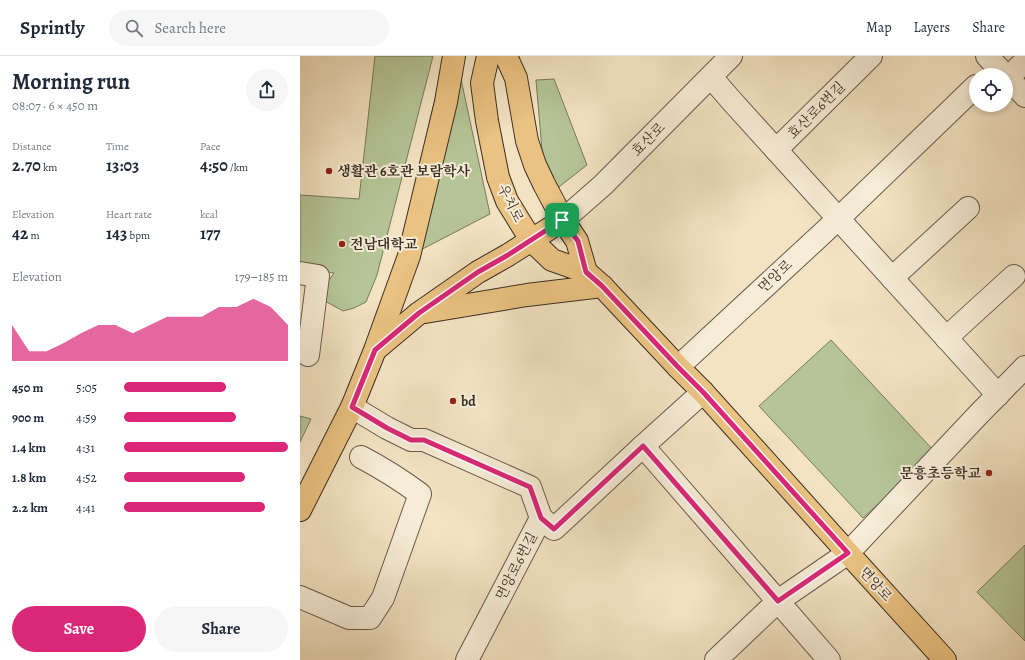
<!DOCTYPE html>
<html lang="en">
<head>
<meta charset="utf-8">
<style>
	body { margin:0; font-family:Alegreya,"Noto Serif KR",serif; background:#f6f6f7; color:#1f2937; height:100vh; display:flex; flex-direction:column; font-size:15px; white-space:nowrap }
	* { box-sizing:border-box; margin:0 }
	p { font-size:13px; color:#747a83 }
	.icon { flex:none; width:22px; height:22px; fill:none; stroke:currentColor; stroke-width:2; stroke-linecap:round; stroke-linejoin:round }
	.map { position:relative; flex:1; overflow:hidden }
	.panel { display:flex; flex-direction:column; background:#fff; width:300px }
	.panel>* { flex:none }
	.tools { position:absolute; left:669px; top:12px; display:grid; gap:8px }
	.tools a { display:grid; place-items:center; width:44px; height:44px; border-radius:50%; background:#fff; box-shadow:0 2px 6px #0003; font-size:20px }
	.pin { position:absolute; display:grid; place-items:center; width:34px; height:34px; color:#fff; margin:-17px; border-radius:8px; box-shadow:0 2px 6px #0006 }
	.round { display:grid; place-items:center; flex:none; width:42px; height:42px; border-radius:21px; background:#f6f6f7 }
	.headline { display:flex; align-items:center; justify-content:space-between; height:68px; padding:0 12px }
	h1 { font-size:22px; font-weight:600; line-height:30px }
	.figures { display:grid; grid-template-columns:repeat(3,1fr); gap:6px; height:68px; padding:4px 12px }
	.figures div { display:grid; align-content:center }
	.figures b { font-size:17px; font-weight:600 }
	.figures small { font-size:11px; font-weight:400 }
	.figures p { font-size:11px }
	.chart { height:112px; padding:8px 12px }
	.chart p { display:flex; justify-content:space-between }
	.chart svg { width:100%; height:72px; margin-top:4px; fill:#db2777; opacity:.7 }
	.primary-button { display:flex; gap:8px; margin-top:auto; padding:8px 12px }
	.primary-button a { flex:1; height:46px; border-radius:24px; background:#db2777; color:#fff; font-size:16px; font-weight:600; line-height:46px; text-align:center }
	.primary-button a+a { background:#f6f6f7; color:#1f2937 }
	ul { padding:0 12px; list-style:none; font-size:13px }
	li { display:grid; grid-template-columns:64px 48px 1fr; align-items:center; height:30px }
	li i { height:10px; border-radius:5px; background:#db2777 }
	header { display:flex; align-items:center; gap:24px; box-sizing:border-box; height:56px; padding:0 20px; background:#fff; border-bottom:1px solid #e0e1e3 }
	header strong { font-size:19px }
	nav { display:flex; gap:22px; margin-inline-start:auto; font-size:14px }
	.search { width:280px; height:36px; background:#f6f6f7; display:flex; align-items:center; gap:10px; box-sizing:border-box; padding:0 14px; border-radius:22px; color:#747a83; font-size:15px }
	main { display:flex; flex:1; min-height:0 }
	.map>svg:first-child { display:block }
	.green { fill:#b5c597; stroke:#787a5e }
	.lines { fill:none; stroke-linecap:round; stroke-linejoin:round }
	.minor-casing { stroke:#695b4c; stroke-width:24 }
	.major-casing { stroke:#3b2e25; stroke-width:24 }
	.minor { stroke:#f7edd7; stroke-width:22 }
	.major { stroke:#eac281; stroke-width:22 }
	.route-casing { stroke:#fff; stroke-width:8 }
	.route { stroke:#db2777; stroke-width:5 }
	.poi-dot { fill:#8f2418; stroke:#f7edd7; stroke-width:1.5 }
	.labels { text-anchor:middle; stroke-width:4; stroke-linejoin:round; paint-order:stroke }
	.street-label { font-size:14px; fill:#3b2e25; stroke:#f7edd7 }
	.poi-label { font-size:14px; font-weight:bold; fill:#3b2e25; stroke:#f7edd7; text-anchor:start }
</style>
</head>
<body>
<header>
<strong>Sprintly</strong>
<div class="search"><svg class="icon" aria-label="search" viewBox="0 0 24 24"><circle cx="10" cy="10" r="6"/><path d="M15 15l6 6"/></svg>Search here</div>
<nav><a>Map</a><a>Layers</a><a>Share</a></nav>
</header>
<main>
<section class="panel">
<div class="headline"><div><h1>Morning run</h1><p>08:07 · 6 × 450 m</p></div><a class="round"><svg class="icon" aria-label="share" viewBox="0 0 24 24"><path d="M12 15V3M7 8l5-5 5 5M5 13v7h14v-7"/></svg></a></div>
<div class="figures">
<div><p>Distance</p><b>2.70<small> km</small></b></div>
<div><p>Time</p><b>13:03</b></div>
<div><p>Pace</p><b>4:50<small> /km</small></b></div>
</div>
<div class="figures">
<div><p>Elevation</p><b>42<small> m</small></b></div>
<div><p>Heart rate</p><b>143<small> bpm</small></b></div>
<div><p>kcal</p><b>177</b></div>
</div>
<div class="chart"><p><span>Elevation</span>179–185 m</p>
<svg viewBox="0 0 160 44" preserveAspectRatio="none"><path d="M0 44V22L10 38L20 38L30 33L40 27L50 22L60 22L70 27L80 22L90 17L100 17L110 17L120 11L130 11L140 6L150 11L160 22V44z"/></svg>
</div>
<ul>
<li><b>450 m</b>5:05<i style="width:62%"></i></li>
<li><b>900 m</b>4:59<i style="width:68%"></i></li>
<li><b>1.4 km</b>4:31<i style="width:100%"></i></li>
<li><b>1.8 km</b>4:52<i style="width:74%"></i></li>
<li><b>2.2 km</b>4:41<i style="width:86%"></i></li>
</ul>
<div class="primary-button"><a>Save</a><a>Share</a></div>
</section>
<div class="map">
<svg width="725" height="604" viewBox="0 0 725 604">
	<rect width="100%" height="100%" fill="#f3e3c2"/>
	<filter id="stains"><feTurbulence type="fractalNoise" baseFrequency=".005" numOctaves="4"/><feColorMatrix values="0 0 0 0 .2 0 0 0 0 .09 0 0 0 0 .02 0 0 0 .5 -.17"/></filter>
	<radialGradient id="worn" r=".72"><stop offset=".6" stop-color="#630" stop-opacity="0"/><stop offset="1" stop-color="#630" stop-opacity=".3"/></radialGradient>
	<g class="green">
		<path d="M 75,0 L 133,0 L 77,219 L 66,246 L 54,252 L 43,255 L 25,245 L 27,227 L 34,217 L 0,212 L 0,139 L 59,143 Z"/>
		<path d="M 145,0 L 156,0 L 190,158 L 109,200 L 100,194 Z"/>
		<path d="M 254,23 L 287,109 L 255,134 L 243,106 L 236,24 Z"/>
		<path d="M 531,284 L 635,396 L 563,462 L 459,350 Z"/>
		<path d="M 0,360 L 11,363 L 0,386 Z"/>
		<path d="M 725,489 L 725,585 L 677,536 Z"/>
	</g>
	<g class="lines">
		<g class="minor-casing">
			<g id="minor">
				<path d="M 687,0 L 705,19"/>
				<path d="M 706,20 L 725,40"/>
				<path d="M 411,21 L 430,43 L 698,339"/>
				<path d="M 708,22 L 725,5"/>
				<path d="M 476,94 L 571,0"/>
				<path d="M 263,164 L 303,129 L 431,0"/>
				<path d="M 0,217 L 18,220 L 8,299"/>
				<path d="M 592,222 L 668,152"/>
				<path d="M 646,282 L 714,220"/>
				<path d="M 378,311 L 538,163 L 676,30"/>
				<path d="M 52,351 L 87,372 L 111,384 L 124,384 L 230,431 L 241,462"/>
				<path d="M 343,390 L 529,604"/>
				<path d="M 0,541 L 49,562 L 70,562 L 83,542 L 120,438 C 101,424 82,412 61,401"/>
				<path d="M 167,604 L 241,462 L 254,473 L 343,390 L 403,336"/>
				<path d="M 416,604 L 478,545 L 548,497 L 677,360 L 725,311"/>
			</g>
		</g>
		<g class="major-casing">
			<g id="major">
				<path d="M 188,0 L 182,27 L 187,65 L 198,121 L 207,145 L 231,184 L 252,204 L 286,216 L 302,230 L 378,311 L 403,336 L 548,497 L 645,604"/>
				<path d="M 206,0 L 216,22 L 227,85 L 235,109 L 244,128 L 263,164 L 277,185 L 286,216"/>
				<path d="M 125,256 L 227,239 L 302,230"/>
				<path d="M 76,293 L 119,257 L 178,216 L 208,199 L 263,164"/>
				<path d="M 0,454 L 52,351 L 75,294 L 109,200 L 146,46 L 154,0"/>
			</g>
		</g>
		<use href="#minor" class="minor"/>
		<use href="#major" class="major"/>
	</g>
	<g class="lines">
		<g class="route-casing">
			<path id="route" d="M 262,164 L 278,185 L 286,216 L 302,230 L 378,311 L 403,336 L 548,497 L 478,545 L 343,390 L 254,473 L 241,462 L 230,431 L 124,384 L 111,384 L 87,372 L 52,351 L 75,294 L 119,257 L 178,216 L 208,199 Z"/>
		</g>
		<use href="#route" class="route"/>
	</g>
	<g class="poi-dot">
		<circle cx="29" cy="115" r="4"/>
		<circle cx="42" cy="188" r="4"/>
		<circle cx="153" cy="345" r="4"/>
		<circle cx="689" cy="417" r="4"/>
	</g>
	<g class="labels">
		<g class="street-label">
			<text transform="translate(516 54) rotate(-45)" y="5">효산로6번길</text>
			<text transform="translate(348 83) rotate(-45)" y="5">효산로</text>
			<text transform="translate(211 147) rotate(64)" y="5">우치로</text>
			<text transform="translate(475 220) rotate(-43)" y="5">면앙로</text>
			<text transform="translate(216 510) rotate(-63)" y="5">면앙로6번길</text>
			<text transform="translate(576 528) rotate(48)" y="5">면앙로</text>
		</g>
		<g class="poi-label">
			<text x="37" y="120">생활관 6호관 보람학사</text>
			<text x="50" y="193">전남대학교</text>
			<text x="161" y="350">bd</text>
			<text x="681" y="422" text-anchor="end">문흥초등학교</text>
		</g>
	</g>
	<rect width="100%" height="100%" filter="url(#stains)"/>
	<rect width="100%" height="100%" fill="url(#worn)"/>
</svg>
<div class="tools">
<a><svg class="icon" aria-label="locate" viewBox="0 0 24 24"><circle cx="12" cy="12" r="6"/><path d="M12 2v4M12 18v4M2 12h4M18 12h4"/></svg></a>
</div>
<div class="pin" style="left:262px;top:164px;background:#1e9e55"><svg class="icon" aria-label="arrive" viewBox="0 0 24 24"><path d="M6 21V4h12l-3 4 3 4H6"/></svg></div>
</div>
</main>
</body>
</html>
